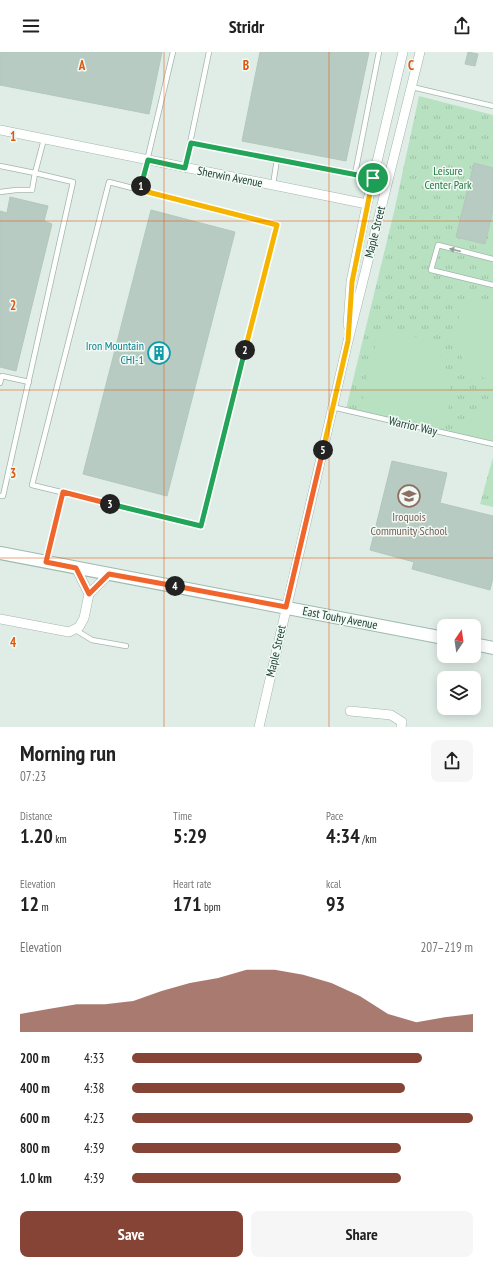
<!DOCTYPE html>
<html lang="en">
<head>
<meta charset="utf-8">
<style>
	body { margin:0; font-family:"PT Sans Narrow",sans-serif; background:#f6f6f6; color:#222; height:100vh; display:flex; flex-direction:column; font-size:15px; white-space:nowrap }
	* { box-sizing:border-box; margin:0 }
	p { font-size:13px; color:#767676 }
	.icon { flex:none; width:22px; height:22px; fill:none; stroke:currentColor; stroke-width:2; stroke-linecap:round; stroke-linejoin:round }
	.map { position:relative; height:675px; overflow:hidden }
	.drawer { display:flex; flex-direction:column; background:#fff; flex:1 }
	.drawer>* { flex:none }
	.needle { width:26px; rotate:13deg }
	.tools { position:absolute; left:437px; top:567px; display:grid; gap:8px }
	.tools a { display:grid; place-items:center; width:44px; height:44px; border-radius:8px; background:#fff; box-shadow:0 2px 10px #0003; font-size:20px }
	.pin { position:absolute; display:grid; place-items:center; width:34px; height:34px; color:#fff; margin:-17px; border:2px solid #fff; border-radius:50%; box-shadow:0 1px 4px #0007 }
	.km { position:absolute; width:20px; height:20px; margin:-10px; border-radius:50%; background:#222; color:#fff; font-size:11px; line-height:20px; text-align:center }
	.round { display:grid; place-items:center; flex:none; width:42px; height:42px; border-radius:8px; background:#f6f6f6 }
	.headline { display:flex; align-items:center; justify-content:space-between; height:68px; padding:0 20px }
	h1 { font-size:22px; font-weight:600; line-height:30px }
	.figures { display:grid; grid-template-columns:repeat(3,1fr); gap:6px; height:68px; padding:4px 20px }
	.figures div { display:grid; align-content:center }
	.figures b { font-size:20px; font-weight:600 }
	.figures small { font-size:11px; font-weight:400 }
	.figures p { font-size:11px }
	.chart { height:112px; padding:8px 20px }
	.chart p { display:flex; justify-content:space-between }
	.chart svg { width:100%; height:72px; margin-top:4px; fill:#854435; opacity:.7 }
	.button { display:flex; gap:8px; margin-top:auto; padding:8px 20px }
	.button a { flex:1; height:46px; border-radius:8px; background:#854435; color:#fff; font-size:16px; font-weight:600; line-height:46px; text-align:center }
	.button a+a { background:#f6f6f6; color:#222 }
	ul { padding:0 20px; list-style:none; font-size:13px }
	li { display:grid; grid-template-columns:64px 48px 1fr; align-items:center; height:30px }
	li i { height:10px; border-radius:5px; background:#854435 }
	header { display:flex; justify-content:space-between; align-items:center; height:52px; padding:0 20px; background:#fff; font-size:18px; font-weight:600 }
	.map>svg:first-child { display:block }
	.grass { fill:url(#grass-tufts) }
	.pitch { fill:#b7e1c0 }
	.building { fill:#b8cbc2; stroke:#b2c7bd }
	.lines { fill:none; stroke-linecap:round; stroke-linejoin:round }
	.lane-casing { stroke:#a2b6ae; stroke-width:6 }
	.street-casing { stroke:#a2b6ae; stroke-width:10 }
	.secondary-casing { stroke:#9ebaae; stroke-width:14 }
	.lane { stroke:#fff; stroke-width:4.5 }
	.street { stroke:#fff; stroke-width:9 }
	.secondary { stroke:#fff; stroke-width:12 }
	.oneway { fill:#8fa09a }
	.split-1-casing { stroke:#fff; stroke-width:8 }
	.split-2-casing { stroke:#fff; stroke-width:8 }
	.split-3-casing { stroke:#fff; stroke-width:8 }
	.split-4-casing { stroke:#fff; stroke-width:8 }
	.split-5-casing { stroke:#fff; stroke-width:8 }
	.split-6-casing { stroke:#fff; stroke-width:8 }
	.split-1 { stroke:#22a559; stroke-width:5 }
	.split-2 { stroke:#f5b400; stroke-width:5 }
	.split-3 { stroke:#22a559; stroke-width:5 }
	.split-4 { stroke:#f0652b; stroke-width:5 }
	.split-5 { stroke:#f0652b; stroke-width:5 }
	.split-6 { stroke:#f5b400; stroke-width:5 }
	.grid { fill:none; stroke:#de580e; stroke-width:1; stroke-opacity:0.55 }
	.labels { text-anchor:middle; stroke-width:3; stroke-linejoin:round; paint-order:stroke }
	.park-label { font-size:12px; fill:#257b41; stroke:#f1f9f5 }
	.street-label { font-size:12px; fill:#1f4035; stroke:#f1f9f5 }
	.culture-label { font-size:12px; fill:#0d838f; stroke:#f1f9f5; text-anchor:end }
	.education-label { font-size:12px; fill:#785e54; stroke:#f1f9f5 }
	.grid-label { font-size:13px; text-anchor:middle; font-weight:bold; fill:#de580e; stroke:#f1f9f5; stroke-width:3; stroke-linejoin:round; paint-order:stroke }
</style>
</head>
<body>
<header><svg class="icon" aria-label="menu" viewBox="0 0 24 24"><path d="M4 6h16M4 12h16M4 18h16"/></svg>Stridr<svg class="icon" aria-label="share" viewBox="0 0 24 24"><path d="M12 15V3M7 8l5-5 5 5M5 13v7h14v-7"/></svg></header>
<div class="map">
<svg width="493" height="675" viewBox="0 0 493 675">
	<defs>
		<pattern id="grass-tufts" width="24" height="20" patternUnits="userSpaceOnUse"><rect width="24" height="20" fill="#b7e1c0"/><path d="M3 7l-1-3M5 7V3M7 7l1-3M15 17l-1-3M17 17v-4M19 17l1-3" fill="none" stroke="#9dc2a6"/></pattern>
	</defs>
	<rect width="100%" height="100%" fill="#e0ede7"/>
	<g class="grass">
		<path d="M 419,44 L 493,63 L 493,395 L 345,361 L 394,160 Z"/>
		<path d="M 493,405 L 493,455 L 480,452 Z"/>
	</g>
	<g class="pitch">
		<path d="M 461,249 L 493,258 L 493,330 C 451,313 456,289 461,249 Z"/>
		<path d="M 380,276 C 388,277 396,277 404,279 C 411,280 417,286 423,290 C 456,309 454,344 443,377 L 371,360 L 362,344 Z"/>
		<path d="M 493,351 L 493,394 L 465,388 C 468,372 477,357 493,351 Z"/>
	</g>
	<g class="building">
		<path d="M 0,0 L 162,0 L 149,62 L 0,33 Z"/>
		<path d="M 260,0 L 369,0 L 346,109 L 242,89 Z"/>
		<path d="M 468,0 L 478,2 L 475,14 L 465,12 Z"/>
		<path d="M 474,111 L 493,116 L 493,158 L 485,192 L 456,185 Z"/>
		<path d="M 10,145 L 48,154 L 44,169 L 52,172 L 16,319 L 0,315 L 0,159 L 7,161 Z"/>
		<path d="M 151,158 L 235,180 L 167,444 L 83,422 Z"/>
		<path d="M 392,409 L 447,421 L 440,451 L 493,464 L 493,526 L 490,538 L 412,517 L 414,510 L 370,498 Z"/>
	</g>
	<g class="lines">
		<g class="lane-casing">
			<g id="lane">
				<path d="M 412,35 L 493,54"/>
				<path d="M 191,91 L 373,126"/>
				<path d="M 0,114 L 35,121 L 32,138 L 16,138 L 0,140"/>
				<path d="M 185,115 L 209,0"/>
				<path d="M 355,122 L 379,0"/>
				<path d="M 273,133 L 277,107"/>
				<path d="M 140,138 L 277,173 L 201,474 L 32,433 L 109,130 L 140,138 L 173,0"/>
				<path d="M 493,207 L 438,193 L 431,218 L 493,233"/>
				<path d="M 0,331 L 2,324 L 29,330"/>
				<path d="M 332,355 L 493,392"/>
				<path d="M 0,444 L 3,444 L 73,130 L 35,121 L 44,87"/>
				<path d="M 46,510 L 63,440"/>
				<path d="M 74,577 L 92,588 L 126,594"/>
			</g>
		</g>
		<g class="street-casing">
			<g id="street">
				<path d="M 0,78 L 367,152"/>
				<path d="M 348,273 L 351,230 L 367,152 L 403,0"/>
				<path d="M 76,516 L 89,542"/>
				<path d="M 0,567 L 69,580 L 79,575 L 84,566 L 89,542 L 109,522"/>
				<path d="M 350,659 L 391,663 L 402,670 L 401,675"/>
				<path d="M 259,675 L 348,289 L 420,0"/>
			</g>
		</g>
		<g class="secondary-casing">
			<g id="secondary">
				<path d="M 0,501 L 444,586"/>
				<path d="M 474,592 L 493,596"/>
			</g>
		</g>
		<use href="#lane" class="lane"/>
		<use href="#street" class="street"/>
		<use href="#secondary" class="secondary"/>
	</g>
	<defs><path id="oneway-solid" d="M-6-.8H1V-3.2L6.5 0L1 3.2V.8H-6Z"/></defs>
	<use class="oneway" href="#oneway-solid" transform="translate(455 198) rotate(-166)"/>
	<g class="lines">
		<g class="split-1-casing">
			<path id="split-1" d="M 141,134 L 148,108 L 185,116 L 191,91 L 373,126"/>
		</g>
		<g class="split-2-casing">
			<path id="split-2" d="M 141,134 L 140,138 L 277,173 L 245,298"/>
		</g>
		<g class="split-3-casing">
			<path id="split-3" d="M 110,452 L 201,474 L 245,298"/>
		</g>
		<g class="split-4-casing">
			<path id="split-4" d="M 110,452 L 63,440 L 46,510 L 76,516 L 89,542 L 109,522 L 175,534"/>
		</g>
		<g class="split-5-casing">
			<path id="split-5" d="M 175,534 L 286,555 L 323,398"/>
		</g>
		<g class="split-6-casing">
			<path id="split-6" d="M 323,398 L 348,289 L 352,230 L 373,126"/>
		</g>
		<use href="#split-1" class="split-1"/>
		<use href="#split-2" class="split-2"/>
		<use href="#split-3" class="split-3"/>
		<use href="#split-4" class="split-4"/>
		<use href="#split-5" class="split-5"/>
		<use href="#split-6" class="split-6"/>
	</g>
	<path class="grid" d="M 164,0 L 164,675M 329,0 L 329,675M 0,169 L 493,169M 0,338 L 493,338M 0,506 L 493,506"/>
	<defs>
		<g id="building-ring" transform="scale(1.15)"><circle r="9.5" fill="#f1f9f5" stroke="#0f9aa8" stroke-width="1.5"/><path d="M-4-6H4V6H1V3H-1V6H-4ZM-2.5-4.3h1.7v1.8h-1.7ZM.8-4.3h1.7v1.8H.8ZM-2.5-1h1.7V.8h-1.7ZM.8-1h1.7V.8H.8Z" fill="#0f9aa8"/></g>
		<g id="school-ring" transform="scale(1.15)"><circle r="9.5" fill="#f1f9f5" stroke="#8d6e63" stroke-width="1.5"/><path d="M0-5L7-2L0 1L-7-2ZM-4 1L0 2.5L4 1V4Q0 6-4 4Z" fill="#8d6e63"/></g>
	</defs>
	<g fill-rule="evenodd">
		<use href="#building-ring" x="159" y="301"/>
		<use href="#school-ring" x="409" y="444"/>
	</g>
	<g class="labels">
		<g class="park-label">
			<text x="448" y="123">Leisure<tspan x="448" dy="14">Center Park</tspan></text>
		</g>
		<g class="street-label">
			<text transform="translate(230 125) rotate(11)" y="4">Sherwin Avenue</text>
			<text transform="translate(375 180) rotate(-76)" y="4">Maple Street</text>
			<text transform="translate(413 374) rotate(13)" y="4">Warrior Way</text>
			<text transform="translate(340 566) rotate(11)" y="4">East Touhy Avenue</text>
			<text transform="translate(276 599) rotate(-77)" y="4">Maple Street</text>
		</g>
		<g class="culture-label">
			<text x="144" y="298">Iron Mountain<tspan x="144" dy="14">CHI-1</tspan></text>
		</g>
		<g class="education-label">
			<text x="409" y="469">Iroquois<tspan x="409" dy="14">Community School</tspan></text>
		</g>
	</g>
	<g class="grid-label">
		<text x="82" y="18">A</text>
		<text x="246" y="18">B</text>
		<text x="411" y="18">C</text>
		<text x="13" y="89">1</text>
		<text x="13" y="258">2</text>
		<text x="13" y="426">3</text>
		<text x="13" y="595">4</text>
	</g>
</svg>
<div class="tools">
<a><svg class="needle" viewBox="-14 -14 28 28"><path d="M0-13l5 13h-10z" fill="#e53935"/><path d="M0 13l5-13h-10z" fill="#767676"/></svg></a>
<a><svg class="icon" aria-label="layers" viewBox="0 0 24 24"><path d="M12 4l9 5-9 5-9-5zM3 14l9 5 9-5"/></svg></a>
</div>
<div class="pin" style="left:373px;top:126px;background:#1e9e55"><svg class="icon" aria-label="arrive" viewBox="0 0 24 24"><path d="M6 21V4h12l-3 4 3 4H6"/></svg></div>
<b class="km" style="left:141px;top:134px">1</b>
<b class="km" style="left:245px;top:298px">2</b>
<b class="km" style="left:110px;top:452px">3</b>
<b class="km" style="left:175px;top:534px">4</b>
<b class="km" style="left:323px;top:398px">5</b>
</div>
<section class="drawer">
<div class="headline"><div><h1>Morning run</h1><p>07:23</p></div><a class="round"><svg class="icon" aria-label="share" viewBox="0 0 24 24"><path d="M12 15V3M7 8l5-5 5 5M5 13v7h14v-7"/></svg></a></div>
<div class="figures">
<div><p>Distance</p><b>1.20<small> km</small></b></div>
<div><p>Time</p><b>5:29</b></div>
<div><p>Pace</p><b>4:34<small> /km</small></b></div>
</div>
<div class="figures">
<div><p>Elevation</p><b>12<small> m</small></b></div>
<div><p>Heart rate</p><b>171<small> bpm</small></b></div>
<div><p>kcal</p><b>93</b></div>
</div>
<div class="chart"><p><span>Elevation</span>207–219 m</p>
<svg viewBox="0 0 160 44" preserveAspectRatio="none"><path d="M0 44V33L10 30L20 27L30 27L40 25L50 19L60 14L70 11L80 6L90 6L100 9L110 14L120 22L130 33L140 38L150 35L160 33V44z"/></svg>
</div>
<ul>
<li><b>200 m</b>4:33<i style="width:85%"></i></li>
<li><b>400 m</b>4:38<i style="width:80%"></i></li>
<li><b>600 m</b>4:23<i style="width:100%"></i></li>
<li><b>800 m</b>4:39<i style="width:79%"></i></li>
<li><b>1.0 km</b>4:39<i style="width:79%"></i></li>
</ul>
<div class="button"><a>Save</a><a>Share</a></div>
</section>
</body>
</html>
